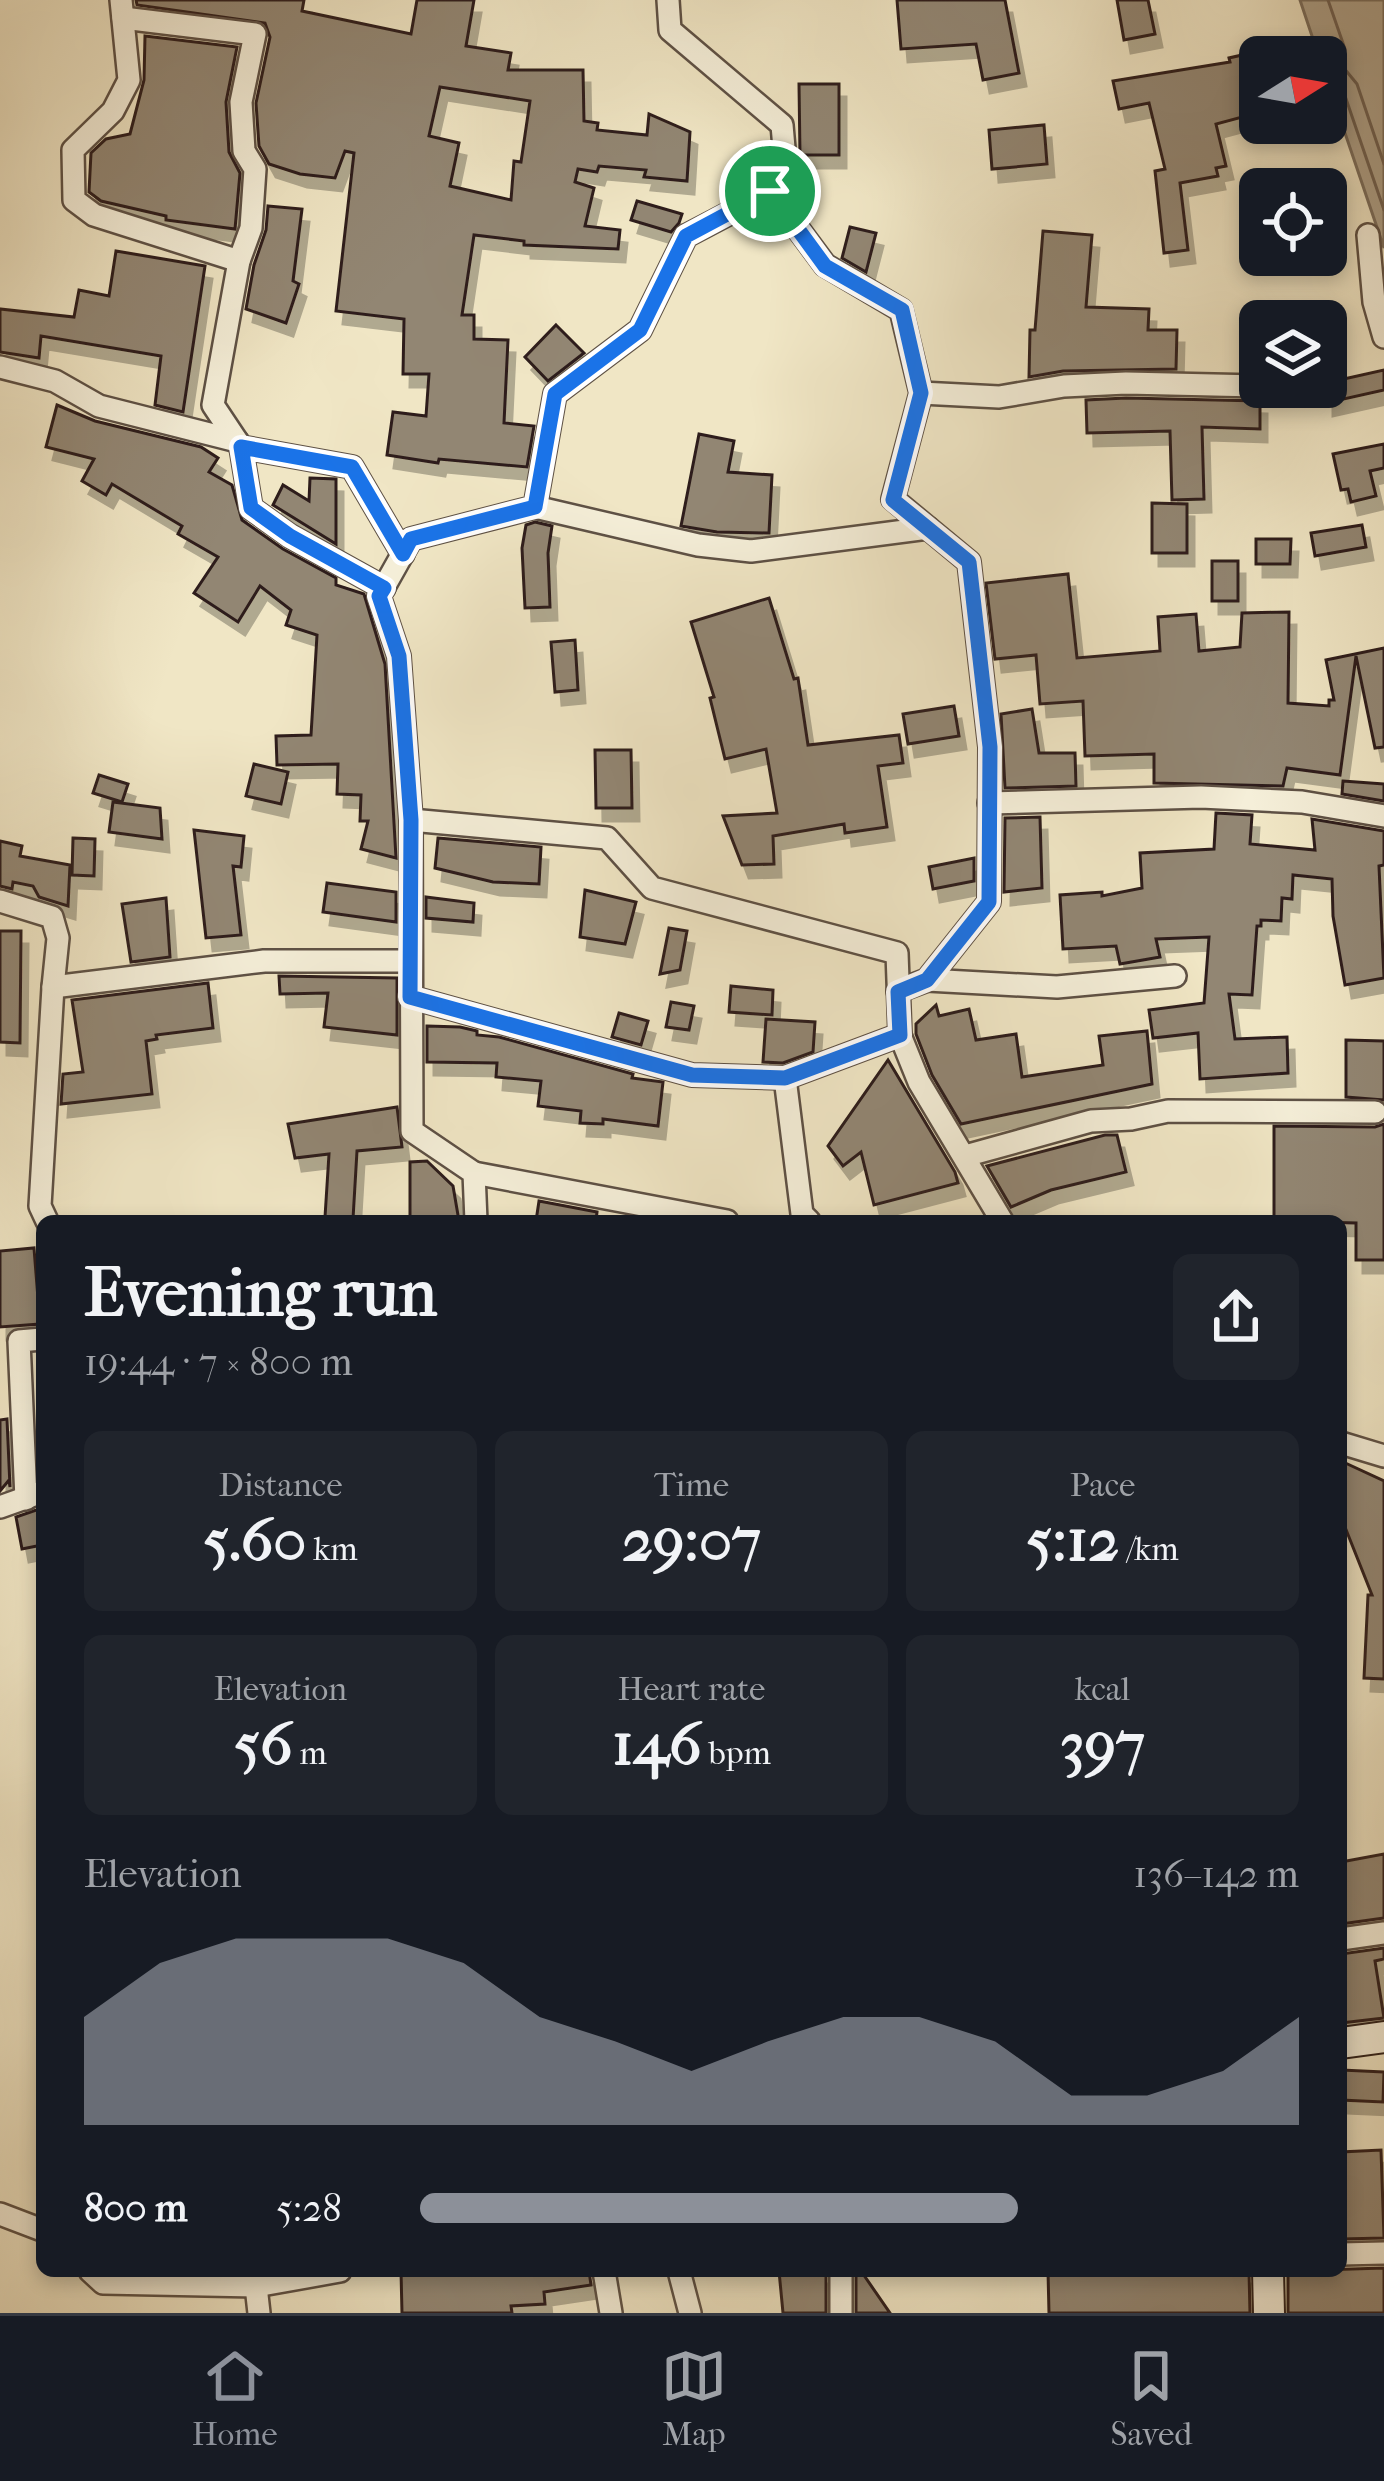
<!DOCTYPE html>
<html lang="en">
<head>
<meta charset="utf-8">
<style>
	body { margin:0; font-family:"IM FELL French Canon",serif; background:#20242c; color:#f1f3f6; height:100vh; display:flex; flex-direction:column; font-size:45px; white-space:nowrap }
	* { box-sizing:border-box; margin:0 }
	p { font-size:39px; color:#9ea1a6 }
	.icon { flex:none; width:66px; height:66px; fill:none; stroke:currentColor; stroke-width:2; stroke-linecap:round; stroke-linejoin:round }
	.map { position:relative; flex:1; overflow:hidden }
	.details { position:absolute; left:36px; top:1215px; width:1311px; height:1062px; display:flex; flex-direction:column; background:#171b24; border-radius:18px; box-shadow:0 6px 18px #0003 }
	.details>* { flex:none }
	.needle { width:78px; rotate:79deg }
	.tools { position:absolute; left:1239px; top:36px; display:grid; gap:24px }
	.tools a { display:grid; place-items:center; width:108px; height:108px; border-radius:18px; background:#171b24; box-shadow:0 6px 18px #0003; font-size:60px }
	.pin { position:absolute; display:grid; place-items:center; width:102px; height:102px; color:#fff; margin:-51px; border:6px solid #fff; border-radius:50%; box-shadow:0 3px 12px #0007 }
	.round { display:grid; place-items:center; flex:none; width:126px; height:126px; border-radius:18px; background:#20242c }
	.head { display:flex; align-items:center; justify-content:space-between; height:204px; padding:0 48px }
	h1 { font-size:66px; font-weight:700; line-height:90px }
	.stats { display:grid; grid-template-columns:repeat(3,1fr); gap:18px; height:204px; padding:12px 48px }
	.stats div { display:grid; align-content:center; border-radius:18px; background:#20242c; text-align:center }
	.stats b { font-size:60px; font-weight:700 }
	.stats small { font-size:33px; font-weight:400 }
	.stats p { font-size:33px }
	.chart { height:336px; padding:24px 48px }
	.chart p { display:flex; justify-content:space-between }
	.chart svg { width:100%; height:216px; margin-top:12px; fill:#8c9099; opacity:.7 }
	ul { padding:0 48px; list-style:none; font-size:39px }
	li { display:grid; grid-template-columns:192px 144px 1fr; align-items:center; height:90px }
	li i { height:30px; border-radius:15px; background:#8c9099 }
	.tab-bar { display:flex; justify-content:space-around; align-items:center; height:168px; border-top:3px solid #363941; background:#171b24; font-size:33px; color:#9ea1a6 }
	.tab-bar a { display:grid; justify-items:center; gap:6px }
	.tab-bar .active { color:#8c9099 }
	.map>svg:first-child { display:block }
	.water { fill:#aea28b; stroke:#7a6e5e; stroke-width:3 }
	.lines { fill:none; stroke-linecap:round; stroke-linejoin:round }
	.shore { stroke:#6e6052; stroke-width:3 }
	.building { fill:#928673; stroke:#2d1f1a; stroke-width:3; fill-rule:evenodd; filter:url(#shadow) }
	.street-casing { stroke:#5e5145; stroke-width:26 }
	.secondary-casing { stroke:#2d1f1a; stroke-width:34 }
	.street { stroke:#f5efd9; stroke-width:21 }
	.secondary { stroke:#f5efd9; stroke-width:30 }
	.route-casing { stroke:#fff; stroke-width:24 }
	.route { stroke:#1a73e8; stroke-width:15 }
</style>
</head>
<body>
<div class="map">
<svg width="1384" height="2313" viewBox="0 0 1384 2313">
	<defs>
		<filter id="shadow"><feDropShadow dx="7" dy="13" stdDeviation="0" flood-color="#0004"/></filter>
	</defs>
	<rect width="100%" height="100%" fill="#f0e6c5"/>
	<filter id="stains"><feTurbulence type="fractalNoise" baseFrequency=".00167" numOctaves="4"/><feColorMatrix values="0 0 0 0 .2 0 0 0 0 .09 0 0 0 0 .02 0 0 0 .5 -.17"/></filter>
	<radialGradient id="worn" r=".72"><stop offset=".6" stop-color="#630" stop-opacity="0"/><stop offset="1" stop-color="#630" stop-opacity=".3"/></radialGradient>
	<path class="water" d="M 1300,0 L 1384,0 L 1384,248 L 1326,77 L 1326,57 L 1319,57 Z"/>
	<g class="lines">
		<g class="shore">
			<path d="M 1328,0 L 1345,49 L 1343,67 L 1357,84 L 1384,164"/>
			<path d="M 1326,81 L 1336,82 L 1343,90 L 1384,210"/>
		</g>
	</g>
	<g class="building">
		<path d="M 136,0 L 304,0 L 302,11 L 411,34 L 417,0 L 474,0 L 466,46 L 511,53 L 508,70 L 583,70 L 584,121 L 598,123 L 597,130 L 647,135 L 649,114 L 690,132 L 687,181 L 644,177 L 646,170 L 599,166 L 597,172 L 578,169 L 575,182 L 594,188 L 585,226 L 620,230 L 618,249 L 524,245 L 524,241 L 474,235 L 462,315 L 474,315 L 474,339 L 508,340 L 504,423 L 534,426 L 527,467 L 439,459 L 438,463 L 387,455 L 393,412 L 426,416 L 429,374 L 403,374 L 404,319 L 336,311 L 354,153 L 345,151 L 335,178 L 300,174 L 269,164 L 259,146 L 256,103 L 270,37 L 265,23 L 137,5 ZM 440,87 L 530,101 L 521,162 L 514,161 L 511,200 L 450,186 L 459,143 L 429,136 Z"/>
		<path d="M 897,0 L 1005,0 L 1019,73 L 983,80 L 976,44 L 901,49 Z"/>
		<path d="M 1117,0 L 1148,0 L 1155,34 L 1124,40 Z"/>
		<path d="M 145,36 L 237,47 L 226,102 L 229,152 L 240,173 L 235,229 L 166,220 L 166,216 L 101,201 L 89,192 L 91,153 L 106,139 L 130,134 L 144,80 Z"/>
		<path d="M 1260,51 L 1260,75 L 1243,79 L 1250,115 L 1216,124 L 1226,166 L 1216,168 L 1218,176 L 1180,183 L 1188,250 L 1164,253 L 1155,171 L 1165,169 L 1149,103 L 1119,109 L 1113,81 L 1230,62 L 1229,58 Z"/>
		<path d="M 799,84 L 839,84 L 839,155 L 800,155 Z"/>
		<path d="M 1044,125 L 1047,164 L 992,169 L 989,130 Z"/>
		<path d="M 637,201 L 682,214 L 679,223 L 671,232 L 631,220 Z"/>
		<path d="M 268,206 L 302,209 L 293,281 L 299,284 L 286,323 L 246,309 L 254,265 L 266,230 Z"/>
		<path d="M 850,227 L 876,233 L 866,272 L 842,258 Z"/>
		<path d="M 1043,231 L 1092,235 L 1086,307 L 1149,309 L 1148,330 L 1177,330 L 1176,369 L 1063,371 L 1029,377 L 1030,330 L 1035,330 Z"/>
		<path d="M 116,251 L 205,266 L 183,412 L 155,405 L 161,356 L 41,336 L 39,358 L 0,352 L 0,309 L 74,317 L 79,290 L 109,296 Z"/>
		<path d="M 556,325 L 584,353 L 548,381 L 525,357 Z"/>
		<path d="M 1384,370 L 1384,390 L 1326,403 L 1326,383 Z"/>
		<path d="M 1126,398 L 1260,401 L 1260,429 L 1202,427 L 1204,499 L 1172,500 L 1170,431 L 1087,433 L 1086,400 Z"/>
		<path d="M 57,405 L 95,421 L 201,447 L 218,458 L 209,472 L 232,485 L 242,520 L 283,549 L 336,578 L 336,585 L 364,594 L 385,664 L 396,858 L 361,849 L 368,821 L 360,821 L 361,795 L 337,794 L 338,764 L 277,765 L 276,736 L 311,735 L 317,635 L 286,625 L 291,610 L 260,586 L 238,622 L 194,593 L 218,557 L 178,534 L 182,526 L 112,484 L 106,495 L 82,481 L 94,459 L 46,447 Z"/>
		<path d="M 699,434 L 734,441 L 728,472 L 772,475 L 769,533 L 717,532 L 681,526 Z"/>
		<path d="M 1384,444 L 1384,468 L 1370,471 L 1376,496 L 1351,502 L 1348,489 L 1341,490 L 1333,454 Z"/>
		<path d="M 310,478 L 336,479 L 336,544 L 273,505 L 283,485 L 309,501 Z"/>
		<path d="M 1152,503 L 1187,504 L 1187,553 L 1152,553 Z"/>
		<path d="M 535,522 L 552,526 L 548,553 L 550,607 L 525,608 L 522,548 L 526,525 Z"/>
		<path d="M 1362,525 L 1366,547 L 1315,556 L 1311,533 Z"/>
		<path d="M 1256,539 L 1291,539 L 1290,564 L 1256,564 Z"/>
		<rect x="1212" y="561" width="26" height="40"/>
		<path d="M 1068,574 L 1077,658 L 1160,651 L 1158,617 L 1196,614 L 1199,651 L 1240,647 L 1242,613 L 1289,612 L 1288,703 L 1329,706 L 1329,700 L 1334,700 L 1326,660 L 1384,648 L 1384,747 L 1375,748 L 1356,656 L 1340,775 L 1287,768 L 1283,786 L 1154,783 L 1154,754 L 1085,756 L 1083,701 L 1040,704 L 1036,655 L 995,659 L 986,583 Z"/>
		<path d="M 769,598 L 794,679 L 798,678 L 808,745 L 899,735 L 903,763 L 878,766 L 887,827 L 845,833 L 844,824 L 773,836 L 774,864 L 742,865 L 723,816 L 777,813 L 766,749 L 725,759 L 710,698 L 714,697 L 691,622 Z"/>
		<path d="M 575,640 L 578,690 L 555,692 L 551,642 Z"/>
		<path d="M 954,706 L 959,736 L 908,744 L 903,714 Z"/>
		<path d="M 1032,709 L 1039,753 L 1075,753 L 1076,786 L 1005,788 L 1001,714 Z"/>
		<path d="M 595,750 L 631,750 L 632,808 L 596,808 Z"/>
		<path d="M 254,764 L 288,772 L 281,804 L 246,796 Z"/>
		<path d="M 99,775 L 128,784 L 122,802 L 93,793 Z"/>
		<path d="M 1343,781 L 1384,784 L 1384,801 L 1342,794 Z"/>
		<path d="M 113,802 L 160,808 L 162,839 L 109,832 Z"/>
		<path d="M 1216,813 L 1252,815 L 1250,844 L 1315,850 L 1312,819 L 1384,831 L 1384,865 L 1379,866 L 1384,978 L 1345,985 L 1333,916 L 1332,879 L 1293,875 L 1292,899 L 1282,898 L 1281,921 L 1261,920 L 1261,926 L 1257,926 L 1252,995 L 1229,994 L 1235,1039 L 1287,1037 L 1288,1073 L 1200,1079 L 1198,1033 L 1153,1038 L 1149,1010 L 1204,1003 L 1209,937 L 1156,939 L 1160,957 L 1120,964 L 1116,946 L 1063,949 L 1060,895 L 1102,892 L 1102,896 L 1142,888 L 1140,853 L 1214,849 Z"/>
		<path d="M 1040,817 L 1042,888 L 1004,892 L 1005,818 Z"/>
		<path d="M 194,830 L 244,836 L 241,867 L 233,866 L 241,935 L 206,938 Z"/>
		<path d="M 73,838 L 95,839 L 94,876 L 72,875 Z"/>
		<path d="M 438,838 L 541,847 L 539,884 L 493,882 L 435,868 Z"/>
		<path d="M 0,841 L 22,846 L 20,856 L 70,865 L 68,906 L 39,897 L 33,886 L 13,882 L 12,889 L 0,886 Z"/>
		<path d="M 974,858 L 974,881 L 933,889 L 929,867 Z"/>
		<path d="M 327,883 L 396,892 L 396,922 L 323,912 Z"/>
		<path d="M 585,890 L 636,902 L 625,944 L 580,937 Z"/>
		<path d="M 426,897 L 474,903 L 473,922 L 426,918 Z"/>
		<path d="M 166,898 L 170,957 L 131,962 L 122,904 Z"/>
		<path d="M 669,928 L 687,931 L 680,970 L 660,974 Z"/>
		<path d="M 0,931 L 21,931 L 20,1043 L 0,1042 Z"/>
		<path d="M 279,976 L 397,978 L 397,1035 L 324,1027 L 328,993 L 280,994 Z"/>
		<path d="M 208,983 L 213,1028 L 156,1035 L 157,1039 L 146,1041 L 152,1094 L 61,1104 L 63,1074 L 83,1072 L 72,1000 Z"/>
		<path d="M 731,986 L 773,990 L 772,1015 L 729,1012 Z"/>
		<path d="M 671,1002 L 694,1006 L 689,1030 L 666,1027 Z"/>
		<path d="M 936,1005 L 939,1016 L 969,1009 L 976,1040 L 1016,1034 L 1022,1077 L 1103,1065 L 1099,1036 L 1147,1031 L 1152,1084 L 961,1124 L 932,1075 L 916,1034 L 916,1024 Z"/>
		<path d="M 619,1013 L 648,1021 L 641,1045 L 612,1037 Z"/>
		<path d="M 766,1019 L 815,1022 L 813,1052 L 783,1063 L 763,1062 Z"/>
		<path d="M 427,1026 L 460,1027 L 477,1031 L 477,1035 L 499,1037 L 633,1074 L 632,1078 L 663,1082 L 658,1126 L 603,1119 L 603,1124 L 580,1123 L 581,1111 L 538,1106 L 541,1081 L 496,1077 L 497,1063 L 427,1062 Z"/>
		<path d="M 1346,1040 L 1384,1041 L 1384,1100 L 1346,1097 Z"/>
		<path d="M 888,1060 L 955,1172 L 958,1183 L 874,1205 L 861,1152 L 843,1166 L 828,1146 Z"/>
		<path d="M 397,1107 L 402,1147 L 357,1151 L 353,1219 L 325,1217 L 329,1154 L 295,1158 L 288,1124 Z"/>
		<path d="M 1384,1124 L 1384,1260 L 1356,1260 L 1356,1223 L 1274,1221 L 1274,1126 L 1375,1127 Z"/>
		<path d="M 1105,1135 L 1117,1135 L 1126,1172 L 1051,1190 L 1011,1207 L 987,1166 Z"/>
		<path d="M 427,1161 L 453,1186 L 459,1221 L 410,1221 L 410,1162 Z"/>
		<path d="M 539,1201 L 597,1212 L 596,1221 L 536,1221 Z"/>
		<path d="M 34,1248 L 40,1324 L 0,1327 L 0,1251 Z"/>
		<path d="M 7,1419 L 10,1487 L 9,1480 L 0,1491 L 0,1420 Z"/>
		<path d="M 1341,1461 L 1384,1481 L 1384,1679 L 1364,1678 L 1368,1595 L 1372,1595 L 1341,1517 Z"/>
		<path d="M 42,1508 L 42,1545 L 22,1549 L 16,1517 Z"/>
		<path d="M 1384,1854 L 1384,1918 L 1341,1924 L 1341,1862 Z"/>
		<path d="M 1384,1948 L 1384,1959 L 1375,1961 L 1384,2018 L 1341,2023 L 1341,1954 Z"/>
		<path d="M 1341,2070 L 1384,2072 L 1383,2102 L 1341,2100 Z"/>
		<path d="M 1381,2150 L 1384,2238 L 1341,2239 L 1341,2152 Z"/>
		<path d="M 1384,2268 L 1384,2313 L 1288,2313 L 1288,2271 Z"/>
		<path d="M 401,2271 L 589,2271 L 591,2285 L 544,2292 L 545,2304 L 511,2306 L 512,2313 L 402,2313 Z"/>
		<path d="M 779,2271 L 826,2271 L 826,2313 L 783,2313 Z"/>
		<path d="M 856,2271 L 861,2271 L 890,2313 L 856,2313 Z"/>
		<path d="M 1048,2271 L 1249,2271 L 1250,2313 L 1049,2313 Z"/>
	</g>
	<g class="lines">
		<g class="street-casing">
			<g id="street">
				<path d="M 121,0 L 129,80 L 113,111 L 73,150 L 74,200 L 94,215 L 239,261 L 213,405 L 241,447 L 352,467 L 403,554"/>
				<path d="M 123,18 L 255,34 L 241,102 L 244,151 L 255,169 L 251,228 L 239,261"/>
				<path d="M 770,191 L 825,265 L 901,310 L 921,393 L 893,499 L 969,562 L 990,747 L 989,902 L 927,980 L 898,991"/>
				<path d="M 1368,235 L 1374,302 L 1384,337"/>
				<path d="M 0,367 L 55,381 L 99,406 L 237,441"/>
				<path d="M 921,393 L 999,397 L 1064,386 L 1126,383 L 1258,386"/>
				<path d="M 241,447 L 251,508 L 290,536 L 384,588"/>
				<path d="M 535,507 L 698,545 L 751,551 L 928,528"/>
				<path d="M 989,803 L 1201,797 L 1302,802 L 1384,816"/>
				<path d="M 411,820 L 607,838 L 652,888 L 897,953 L 900,1035 L 919,1082 L 1002,1221"/>
				<path d="M 0,901 L 52,917 L 58,938 L 53,987"/>
				<path d="M 927,980 L 1057,987 L 1175,976"/>
				<path d="M 410,997 L 692,1075 L 785,1078 L 900,1035"/>
				<path d="M 785,1078 L 802,1214 L 809,1221"/>
				<path d="M 965,1156 L 1091,1121 L 1131,1119 L 1168,1111 L 1375,1112"/>
				<path d="M 474,1173 L 727,1221"/>
				<path d="M 47,1221 L 40,1206 L 53,987 L 264,961 L 410,961"/>
				<path d="M 476,1221 L 474,1173 L 412,1131 L 411,820 L 399,656 L 379,596 L 411,539 L 535,507 L 555,394 L 640,330 L 686,236 L 787,183 L 782,125 L 670,30 L 668,0"/>
				<path d="M 1341,1443 L 1384,1456"/>
				<path d="M 26,1499 L 19,1341 L 42,1339"/>
				<path d="M 0,1507 L 42,1492"/>
				<path d="M 1341,1939 L 1384,1933"/>
				<path d="M 0,2214 L 42,2230"/>
				<path d="M 1341,2254 L 1384,2253"/>
				<path d="M 90,2271 L 103,2283 L 256,2286 L 340,2271"/>
				<path d="M 604,2271 L 611,2313"/>
				<path d="M 679,2271 L 690,2313"/>
				<path d="M 841,2271 L 841,2313"/>
				<path d="M 256,2286 L 259,2313"/>
			</g>
		</g>
		<g class="secondary-casing">
			<g id="secondary">
				<path d="M 1341,2043 L 1384,2037"/>
				<path d="M 1268,2271 L 1269,2313"/>
			</g>
		</g>
		<use href="#street" class="street"/>
		<use href="#secondary" class="secondary"/>
	</g>
	<g class="lines">
		<g class="route-casing">
			<path id="route" d="M 770,191 L 825,266 L 902,310 L 921,393 L 893,500 L 969,562 L 990,747 L 989,902 L 927,980 L 898,992 L 900,1035 L 785,1078 L 692,1075 L 410,997 L 411,820 L 399,656 L 379,596 L 384,588 L 290,536 L 251,508 L 241,447 L 352,467 L 403,554 L 411,539 L 535,507 L 555,394 L 640,330 L 686,236 Z"/>
		</g>
		<use href="#route" class="route"/>
	</g>
	<rect width="100%" height="100%" filter="url(#stains)"/>
	<rect width="100%" height="100%" fill="url(#worn)"/>
</svg>
<div class="tools">
<a><svg class="needle" viewBox="-14 -14 28 28"><path d="M0-13l5 13h-10z" fill="#e53935"/><path d="M0 13l5-13h-10z" fill="#9ea1a6"/></svg></a>
<a><svg class="icon" aria-label="locate" viewBox="0 0 24 24"><circle cx="12" cy="12" r="6"/><path d="M12 2v4M12 18v4M2 12h4M18 12h4"/></svg></a>
<a><svg class="icon" aria-label="layers" viewBox="0 0 24 24"><path d="M12 4l9 5-9 5-9-5zM3 14l9 5 9-5"/></svg></a>
</div>
<div class="pin" style="left:770px;top:191px;background:#1e9e55"><svg class="icon" aria-label="arrive" viewBox="0 0 24 24"><path d="M6 21V4h12l-3 4 3 4H6"/></svg></div>
<section class="details">
<div class="head"><div><h1>Evening run</h1><p>19:44 · 7 × 800 m</p></div><a class="round"><svg class="icon" aria-label="share" viewBox="0 0 24 24"><path d="M12 15V3M7 8l5-5 5 5M5 13v7h14v-7"/></svg></a></div>
<div class="stats">
<div><p>Distance</p><b>5.60<small> km</small></b></div>
<div><p>Time</p><b>29:07</b></div>
<div><p>Pace</p><b>5:12<small> /km</small></b></div>
</div>
<div class="stats">
<div><p>Elevation</p><b>56<small> m</small></b></div>
<div><p>Heart rate</p><b>146<small> bpm</small></b></div>
<div><p>kcal</p><b>397</b></div>
</div>
<div class="chart"><p><span>Elevation</span>136–142 m</p>
<svg viewBox="0 0 160 44" preserveAspectRatio="none"><path d="M0 44V22L10 11L20 6L30 6L40 6L50 11L60 22L70 27L80 33L90 27L100 22L110 22L120 27L130 38L140 38L150 33L160 22V44z"/></svg>
</div>
<ul>
<li><b>800 m</b>5:28<i style="width:68%"></i></li>
</ul>
</section>
</div>
<nav class="tab-bar">
<a class="active"><svg class="icon" aria-label="home" viewBox="0 0 24 24"><path d="M3 11l9-7 9 7M6 9v11h12V9"/></svg>Home</a>
<a><svg class="icon" aria-label="map" viewBox="0 0 24 24"><path d="M3 6l6-2 6 2 6-2v14l-6 2-6-2-6 2zM9 4v14M15 6v14"/></svg>Map</a>
<a><svg class="icon" aria-label="saved" viewBox="0 0 24 24"><path d="M7 4h10v16l-5-4-5 4z"/></svg>Saved</a>
</nav>
</body>
</html>
